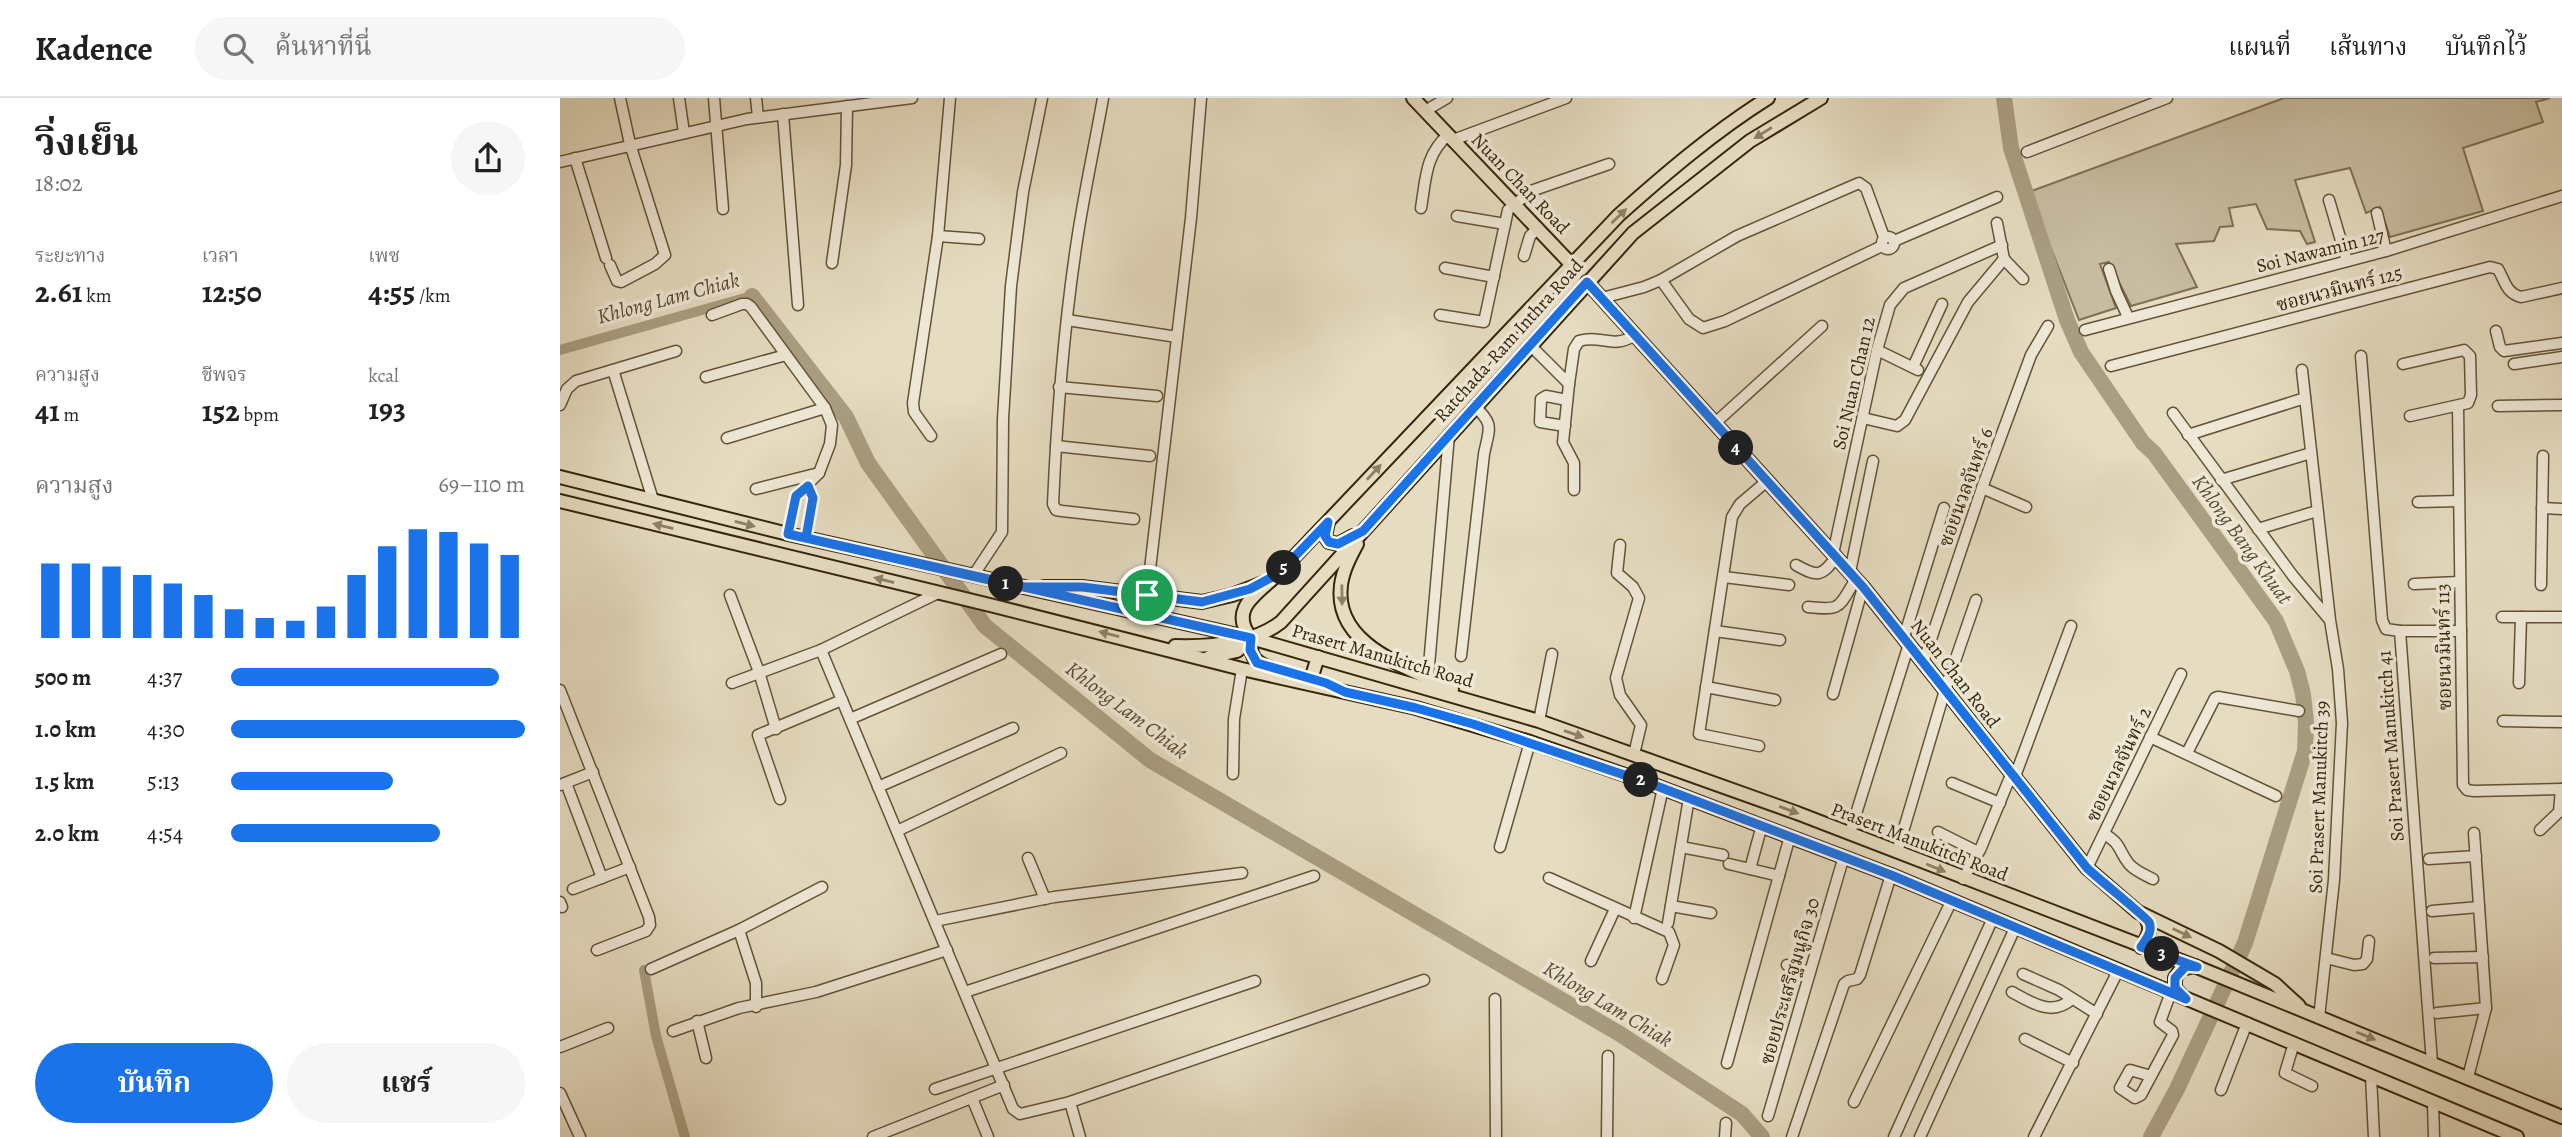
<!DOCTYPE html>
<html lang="th">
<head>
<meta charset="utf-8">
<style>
	body { margin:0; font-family:Alegreya,"Noto Serif Thai",serif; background:#f6f6f6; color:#222; height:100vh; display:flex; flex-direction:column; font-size:26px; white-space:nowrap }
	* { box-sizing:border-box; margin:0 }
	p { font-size:23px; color:#767676 }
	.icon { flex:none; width:38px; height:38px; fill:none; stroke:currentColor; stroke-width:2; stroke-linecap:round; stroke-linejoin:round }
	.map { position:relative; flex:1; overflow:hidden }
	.side { display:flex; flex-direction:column; background:#fff; width:560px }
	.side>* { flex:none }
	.pin { position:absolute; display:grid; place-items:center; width:60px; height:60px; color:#fff; margin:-30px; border:4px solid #fff; border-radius:50%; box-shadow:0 2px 7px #0007 }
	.km { position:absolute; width:35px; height:35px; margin:-18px; border-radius:50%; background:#222; color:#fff; font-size:19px; line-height:35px; text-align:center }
	.round { display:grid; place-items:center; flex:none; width:74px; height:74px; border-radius:37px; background:#f6f6f6 }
	.overview { display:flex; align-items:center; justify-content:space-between; height:119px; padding:0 35px }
	h1 { font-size:38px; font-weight:700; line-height:52px }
	.figures { display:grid; grid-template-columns:repeat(3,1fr); gap:10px; height:119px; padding:7px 35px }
	.figures div { display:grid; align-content:center }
	.figures b { font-size:30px; font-weight:700 }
	.figures small { font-size:19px; font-weight:400 }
	.figures p { font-size:19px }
	.chart { height:196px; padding:14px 35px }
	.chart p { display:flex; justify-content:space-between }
	.chart svg { width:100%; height:126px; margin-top:7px; stroke:#1a73e8; stroke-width:6 }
	.cta { display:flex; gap:14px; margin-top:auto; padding:14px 35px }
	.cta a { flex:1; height:80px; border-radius:42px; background:#1a73e8; color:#fff; font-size:28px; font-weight:700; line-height:80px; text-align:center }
	.cta a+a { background:#f6f6f6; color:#222 }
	ul { padding:0 35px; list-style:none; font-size:23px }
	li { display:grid; grid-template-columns:112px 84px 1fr; align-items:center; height:52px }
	li i { height:18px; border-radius:9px; background:#1a73e8 }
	header { display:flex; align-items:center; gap:42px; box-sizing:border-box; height:98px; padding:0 35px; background:#fff; border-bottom:2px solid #e0e0e0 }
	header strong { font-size:33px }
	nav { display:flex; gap:38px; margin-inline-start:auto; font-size:24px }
	.search { width:490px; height:63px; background:#f6f6f6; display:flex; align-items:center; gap:18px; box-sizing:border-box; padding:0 24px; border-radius:38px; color:#767676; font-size:26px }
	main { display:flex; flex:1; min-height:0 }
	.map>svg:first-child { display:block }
	.green { fill:#c8bda2; stroke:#807155; stroke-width:2 }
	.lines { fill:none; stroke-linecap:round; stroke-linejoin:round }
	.canal { stroke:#aa9e82; stroke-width:10 }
	.river { stroke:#aa9e82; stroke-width:16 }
	.minor-casing { stroke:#635336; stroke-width:13 }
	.major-casing { stroke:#372508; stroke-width:16 }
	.minor { stroke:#efe8d7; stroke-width:10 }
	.major { stroke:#e6dcc1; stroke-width:12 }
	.oneway { fill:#8e8064 }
	.route-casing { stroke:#fff; stroke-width:14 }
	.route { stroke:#1a73e8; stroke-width:9 }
	.labels { text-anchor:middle; stroke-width:7; stroke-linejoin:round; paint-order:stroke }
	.street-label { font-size:19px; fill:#372508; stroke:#efe8d7 }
	.water-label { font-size:21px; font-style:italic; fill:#5a492d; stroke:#efe8d7 }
</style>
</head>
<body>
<header>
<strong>Kadence</strong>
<div class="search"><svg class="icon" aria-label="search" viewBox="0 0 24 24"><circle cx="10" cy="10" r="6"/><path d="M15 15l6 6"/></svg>ค้นหาที่นี่</div>
<nav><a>แผนที่</a><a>เส้นทาง</a><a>บันทึกไว้</a></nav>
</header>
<main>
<section class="side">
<div class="overview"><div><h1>วิ่งเย็น</h1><p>18:02</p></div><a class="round"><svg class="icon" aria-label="share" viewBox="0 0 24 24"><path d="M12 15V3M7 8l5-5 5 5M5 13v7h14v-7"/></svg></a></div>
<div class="figures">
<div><p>ระยะทาง</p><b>2.61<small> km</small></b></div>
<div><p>เวลา</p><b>12:50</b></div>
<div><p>เพซ</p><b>4:55<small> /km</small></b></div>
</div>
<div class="figures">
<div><p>ความสูง</p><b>41<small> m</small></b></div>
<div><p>ชีพจร</p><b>152<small> bpm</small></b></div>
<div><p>kcal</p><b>193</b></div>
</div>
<div class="chart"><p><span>ความสูง</span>69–110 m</p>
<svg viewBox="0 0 160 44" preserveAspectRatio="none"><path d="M5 44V18M15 44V18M25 44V19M35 44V22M45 44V25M55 44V29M65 44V34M75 44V37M85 44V38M95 44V33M105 44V22M115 44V12M125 44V6M135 44V7M145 44V11M155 44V15"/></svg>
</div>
<ul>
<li><b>500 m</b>4:37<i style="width:91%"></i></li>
<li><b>1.0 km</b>4:30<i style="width:100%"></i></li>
<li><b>1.5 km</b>5:13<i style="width:55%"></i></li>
<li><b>2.0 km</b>4:54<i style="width:71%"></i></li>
</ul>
<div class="cta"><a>บันทึก</a><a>แชร์</a></div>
</section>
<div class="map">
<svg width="2002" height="1039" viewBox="0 0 2002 1039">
	<rect width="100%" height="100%" fill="#e6dcc1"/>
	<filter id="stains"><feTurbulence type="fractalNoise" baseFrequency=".00286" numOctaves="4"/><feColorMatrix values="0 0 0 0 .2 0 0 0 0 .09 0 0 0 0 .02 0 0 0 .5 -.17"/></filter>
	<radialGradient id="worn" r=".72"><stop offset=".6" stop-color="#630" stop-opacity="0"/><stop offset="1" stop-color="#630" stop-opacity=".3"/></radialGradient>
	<path class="green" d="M 1724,0 L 1990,0 L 1976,4 L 1983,24 L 1903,50 L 1923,113 L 1830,139 L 1820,109 L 1806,115 L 1790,70 L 1735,82 L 1755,144 L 1747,146 L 1740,133 L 1707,131 L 1696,106 L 1669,110 L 1673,128 L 1660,129 L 1654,143 L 1616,146 L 1637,189 L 1571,208 L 1549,164 L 1540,166 L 1556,210 L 1519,222 L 1469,94 Z"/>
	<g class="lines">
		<g class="canal">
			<path d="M 0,252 L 192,198"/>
			<path d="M 84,872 L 96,938 L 125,1039"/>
		</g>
		<g class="river">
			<path d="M 1444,0 L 1451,50 L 1507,222 L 1521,254 L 1583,345 L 1594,355 L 1716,523 L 1737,573 L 1743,596 L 1746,625 L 1745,653 L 1685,845 L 1617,991 L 1591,1039"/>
			<path d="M 192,198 L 286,319 L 308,365 L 425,528 L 590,662 L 1060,936 L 1182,1016 L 1202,1039"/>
		</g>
		<g class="minor-casing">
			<g id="minor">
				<path d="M 119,0 L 124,35"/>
				<path d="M 154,0 L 163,111"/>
				<path d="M 196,0 L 198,19"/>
				<path d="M 543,0 C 535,45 525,91 518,136 C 504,226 497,316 493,406 L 496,412 L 502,413 L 574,421"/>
				<path d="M 865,13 L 887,0"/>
				<path d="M 223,16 L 238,207"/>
				<path d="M 893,42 L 1006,0"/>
				<path d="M 1467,54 L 1607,0"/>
				<path d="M 15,60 L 46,160"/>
				<path d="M 0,64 L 187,21 L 352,0"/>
				<path d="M 1769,102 L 1787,163"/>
				<path d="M 861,110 C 866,81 865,57 888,37"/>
				<path d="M 1817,115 L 1826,153"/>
				<path d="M 897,118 L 945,126"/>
				<path d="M 378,138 L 419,141"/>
				<circle cx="1328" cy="145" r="6"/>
				<path d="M 1334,143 L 1437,99"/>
				<path d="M 964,158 L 970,138 L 978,130"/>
				<path d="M 1444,161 L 1463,181"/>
				<path d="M 272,165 L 286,67 L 287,8"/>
				<path d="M 50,167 L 57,183 L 61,184 L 95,166 L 105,157 L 70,46 L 60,0"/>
				<path d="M 885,170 L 934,179"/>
				<path d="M 1549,171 L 1556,193 L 1568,219"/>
				<path d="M 1101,182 L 1129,221 L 1143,230 L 1165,223 L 1322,148"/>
				<path d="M 1042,200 L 1084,189 L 1101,182 L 1177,138 L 1299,85 L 1306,90 L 1324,139"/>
				<path d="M 152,217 L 182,206 L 187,206 L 191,209 L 265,310 L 272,327 L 270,346 L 259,375 L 236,398 L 228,436"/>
				<path d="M 880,217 L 924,224 L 948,112 L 971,93 L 1049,66"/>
				<path d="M 507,222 L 617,239"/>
				<path d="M 1525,232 L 1826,153 L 2002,98"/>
				<path d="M 1936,233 L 1940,249 L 1944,253 L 2002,245"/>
				<path d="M 970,247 L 1009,286 L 1014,251 L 1019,243 C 1041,236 1053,252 1075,237"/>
				<path d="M 1317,252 L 1358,272"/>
				<path d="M 1801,258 L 1822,522 L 1826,531 L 1840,533 L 1872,965"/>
				<path d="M 1843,266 L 1904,252 L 1910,258 L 1911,297 L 1908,305 L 1850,318"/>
				<path d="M 1954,266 L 2002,259"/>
				<path d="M 1551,268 L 1930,169 L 1938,171 C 1945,183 1946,195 1961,199 L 2002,190"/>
				<path d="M 1353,269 L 1382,206"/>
				<path d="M 53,272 L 93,402"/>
				<path d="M 1742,272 L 1770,522 L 1778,571 L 1782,625 L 1774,782 L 1759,920"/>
				<path d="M 146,279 L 226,257"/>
				<path d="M 1009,286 L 1003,344 L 1014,365 L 1014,392"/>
				<path d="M 499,289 L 597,298"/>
				<path d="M 0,307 L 7,291 L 16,283 L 116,253"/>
				<path d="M 1898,308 L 1903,687 L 1907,692 L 1914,693 L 2002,691"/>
				<path d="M 1938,308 L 2002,307"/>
				<path d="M 1613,315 L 1733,478 L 1769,521"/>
				<path d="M 1303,320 L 1337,328 L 1345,322 L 1408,204 L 1444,161 L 1437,125"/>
				<path d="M 1154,326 L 1262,228"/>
				<path d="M 1005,328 L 980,324 L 981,301 L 986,298 L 1007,302"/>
				<path d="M 1628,337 L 1745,300"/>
				<path d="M 371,338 L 354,314 L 353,305 L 378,138 L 390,0"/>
				<path d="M 167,340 L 265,310"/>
				<path d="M 496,348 L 590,358"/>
				<path d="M 1661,382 L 1751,355"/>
				<path d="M 1422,390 L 1466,409"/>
				<path d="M 196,391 L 259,375"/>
				<path d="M 1858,404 L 1899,403"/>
				<path d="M 1982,410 L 2002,411"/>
				<path d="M 1698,431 L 1757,413"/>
				<path d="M 246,440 L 253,400 L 248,388"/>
				<path d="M 1060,447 L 1057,475 L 1073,489 L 1079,500 L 1056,580 L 1060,597 L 1081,627 L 1074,656"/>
				<path d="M 1273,456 L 1317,252 L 1330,207 L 1344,190 L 1442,147"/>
				<path d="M 1236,467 C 1257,479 1262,479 1276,459"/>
				<path d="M 1290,474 L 1313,363"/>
				<path d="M 413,478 L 442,434 L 443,321 L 451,188 L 463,94 L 482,0"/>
				<path d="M 1164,479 L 1229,487"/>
				<path d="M 1854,486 L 1899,484"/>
				<path d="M 1981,487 L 1983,358"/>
				<path d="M 170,497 L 199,574 L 216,631"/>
				<path d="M 587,497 L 631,120 L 641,0"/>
				<path d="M 1248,509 C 1283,513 1278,509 1296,481"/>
				<path d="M 1942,519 L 2002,519"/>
				<path d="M 1155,533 L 1220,542"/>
				<path d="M 1840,533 L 1901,533"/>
				<path d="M 1344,539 L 1384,410"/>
				<path d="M 261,552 L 453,1011 L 460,1016 L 510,1004 L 864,882"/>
				<path d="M 901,558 L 924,356 C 929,331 935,326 914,308"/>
				<path d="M 1363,565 L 1422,390 L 1471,257 L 1488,228"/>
				<path d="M 868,579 L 889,337"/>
				<path d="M 172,585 L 261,552 L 378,495"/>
				<path d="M 1959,585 L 1961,519"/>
				<path d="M 1146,589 L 1215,602"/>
				<path d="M 0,592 L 89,819 L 90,827 L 86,833 L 37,852"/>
				<path d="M 1273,596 L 1303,489"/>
				<path d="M 290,621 L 441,556"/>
				<path d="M 979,623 L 992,556"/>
				<path d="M 1943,623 L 2002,624"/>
				<path d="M 1590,639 L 1716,698"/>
				<path d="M 1199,648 L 1139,636 L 1172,419 L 1180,406 L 1207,383"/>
				<path d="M 1627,655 L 1655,600 L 1658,599 L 1739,613"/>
				<path d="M 673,676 L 674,621 L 682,571"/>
				<path d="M 1454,681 L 1511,528"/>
				<path d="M 6,685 L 42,780"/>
				<path d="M 1392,685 L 1440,705"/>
				<path d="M 0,687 L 33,674"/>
				<path d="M 318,689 L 453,630"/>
				<path d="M 220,701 L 198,637 L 282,602"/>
				<path d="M 1980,732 L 1999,714 L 2001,691"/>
				<path d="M 337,733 L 501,655"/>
				<path d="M 1378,734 L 1418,754"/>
				<path d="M 1290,735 L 1349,546"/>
				<path d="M 1544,736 C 1561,745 1558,752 1569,766 C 1575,773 1585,777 1593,781"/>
				<path d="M 940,749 L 970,644"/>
				<path d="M 1121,749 L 1163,757"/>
				<path d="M 1337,754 L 1385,592 L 1416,502"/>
				<path d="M 468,760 L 485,801"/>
				<path d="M 1869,761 L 1916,758"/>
				<path d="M 1169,766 L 1219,778"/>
				<path d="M 1527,770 L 1621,576"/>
				<path d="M 1190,771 L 1202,727"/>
				<path d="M 989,780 L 1109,834 L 1114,847 L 1102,881"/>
				<path d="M 1403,781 L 1420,752 L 1451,677"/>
				<path d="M 13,791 L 70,769"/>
				<path d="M 0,804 L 2,809"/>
				<path d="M 1111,808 L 1151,815"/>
				<path d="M 1872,813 L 1919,809"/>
				<path d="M 1074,820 L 1103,690"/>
				<path d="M 375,823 L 494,799 L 682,775"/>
				<path d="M 1108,825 L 1129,700"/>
				<path d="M 179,832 L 196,885 L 196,909"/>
				<path d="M 1766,860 L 1794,867 L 1803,866 L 1807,861 L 1809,843"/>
				<path d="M 1874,860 L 1923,859"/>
				<path d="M 1031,863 L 1055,811"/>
				<path d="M 1227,867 L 1250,874"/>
				<path d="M 91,871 L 179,832 L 262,789"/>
				<path d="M 1463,876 L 1499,892 L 1537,916"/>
				<path d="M 405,894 L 754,778"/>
				<path d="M 1452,894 C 1472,905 1492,919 1512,901"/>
				<path d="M 935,901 L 936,1039"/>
				<path d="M 1877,915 L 1926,910"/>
				<path d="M 137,923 L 146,960"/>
				<path d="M 113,933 L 179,910 L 256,894 L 387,852"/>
				<path d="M 1465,941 L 1513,965"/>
				<path d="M 1734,945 L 1725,975 L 1752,988"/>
				<path d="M 0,949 L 48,930"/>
				<path d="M 1167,965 L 1230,738"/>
				<path d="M 1591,978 L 1570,972 L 1560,990 L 1575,1000 L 1581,997 L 1613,937 L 1612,933 L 1600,924 L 1611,894"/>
				<path d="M 1811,978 L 1814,1039"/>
				<path d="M 1908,979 L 1926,910 L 1914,735"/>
				<path d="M 375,991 L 695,883"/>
				<path d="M 1661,992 L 1687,925"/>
				<path d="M 0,995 L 20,1039"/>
				<path d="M 412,1000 L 428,1039"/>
				<path d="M 510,1004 L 520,1039"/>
				<path d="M 1294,1004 L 1392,802"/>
				<path d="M 1873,1004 L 1874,1039"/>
				<path d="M 1208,1018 L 1284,758"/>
				<path d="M 313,1039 L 444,987"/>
				<path d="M 1047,1039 L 1048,958"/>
				<path d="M 1165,1039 L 1166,1025"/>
				<path d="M 1232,1039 L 1284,886 L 1288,883 L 1297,881 L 1300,877 L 1331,777"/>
				<path d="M 1334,1039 L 1433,820"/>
				<path d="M 1360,1039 L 1455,830"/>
				<path d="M 1474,1039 L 1558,873"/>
			</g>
		</g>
		<g class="major-casing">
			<g id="major">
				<path d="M 853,0 L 1012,167"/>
				<path d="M 1027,184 L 1303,489 L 1527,770 L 1578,814 L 1659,853 L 1715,886 L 1739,908"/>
				<path d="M 0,379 L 228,436 L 691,540 L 979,623 L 1237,715 L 1637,869 L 2002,1019"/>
				<path d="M 0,403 L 434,508 L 682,571 L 856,610 L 970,644 L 1094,687 L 1331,777 L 1957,1039"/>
				<path d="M 768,424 L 765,438 L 769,444 L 778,446 L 793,438"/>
				<path d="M 797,446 C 790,459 783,472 781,487 C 773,548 849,569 892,591"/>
				<path d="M 484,489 L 522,489 L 642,504 L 672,497 L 703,485"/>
				<path d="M 615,548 C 650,549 693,546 721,524 L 1073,135 L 1190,43 L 1261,0"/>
				<path d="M 649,559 L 677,553 L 691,541"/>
				<path d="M 713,571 C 696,565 689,560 691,540 C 668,511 697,496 718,476 L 1059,117 C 1106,75 1154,34 1208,0"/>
				<path d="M 751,581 L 758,559"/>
				<path d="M 1581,849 C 1589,837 1593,830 1584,817"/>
				<path d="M 1623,899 L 1615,890 L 1615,880 L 1621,871 L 1635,868"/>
			</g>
		</g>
		<use href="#minor" class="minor"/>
		<use href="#major" class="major"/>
	</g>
	<defs><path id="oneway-solid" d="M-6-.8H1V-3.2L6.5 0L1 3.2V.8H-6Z" transform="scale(1.75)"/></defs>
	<g class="oneway">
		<use href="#oneway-solid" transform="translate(1203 35) rotate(148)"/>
		<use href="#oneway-solid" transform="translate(1059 118) rotate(-44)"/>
		<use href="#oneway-solid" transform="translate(814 374) rotate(-47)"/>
		<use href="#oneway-solid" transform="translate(185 426) rotate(14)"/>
		<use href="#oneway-solid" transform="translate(103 428) rotate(-166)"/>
		<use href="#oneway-solid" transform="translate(324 482) rotate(-166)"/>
		<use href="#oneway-solid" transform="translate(782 497) rotate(89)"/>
		<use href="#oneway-solid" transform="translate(549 536) rotate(-166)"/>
		<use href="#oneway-solid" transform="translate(1014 636) rotate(19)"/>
		<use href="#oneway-solid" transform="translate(1229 712) rotate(20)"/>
		<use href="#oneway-solid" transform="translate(1376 770) rotate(22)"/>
		<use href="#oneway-solid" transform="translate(1622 835) rotate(26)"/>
		<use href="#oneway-solid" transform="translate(1806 938) rotate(22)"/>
	</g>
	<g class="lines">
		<g class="route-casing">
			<path id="route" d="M 587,497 L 522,489 L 460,489 L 246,440 L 253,400 L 248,388 L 236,398 L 228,436 C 382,470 537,506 691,540 L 690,552 L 697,565 L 766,585 L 785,594 L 856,610 L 913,626 L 1094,687 L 1331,777 L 1626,901 L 1615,890 L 1615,880 L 1626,868 L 1637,869 L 1581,849 C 1586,841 1593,834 1589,824 C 1587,820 1536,779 1527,770 L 1303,489 L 1027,184 L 803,433 L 778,446 L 769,444 L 765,438 L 768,424 L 718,476 L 690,491 L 642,504 L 587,497"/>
		</g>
		<use href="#route" class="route"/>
	</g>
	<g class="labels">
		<g class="street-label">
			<text transform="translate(961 85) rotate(46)" y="7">Nuan Chan Road</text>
			<text transform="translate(1760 152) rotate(-14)" y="7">Soi Nawamin 127</text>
			<text transform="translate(1779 190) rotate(-15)" y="7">ซอยนวมินทร์ 125</text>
			<text transform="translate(948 242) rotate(-48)" y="7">Ratchada-Ram Inthra Road</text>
			<text transform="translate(1293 285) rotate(-77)" y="7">Soi Nuan Chan 12</text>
			<text transform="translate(1405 389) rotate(-70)" y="7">ซอยนวลจันทร์ 6</text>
			<text transform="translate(1883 549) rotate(-91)" y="7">ซอยนวมินทร์ 113</text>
			<text transform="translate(823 557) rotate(16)" y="7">Prasert Manukitch Road</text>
			<text transform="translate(1396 575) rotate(52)" y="7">Nuan Chan Road</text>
			<text transform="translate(1830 648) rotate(-94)" y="7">Soi Prasert Manukitch 41</text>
			<text transform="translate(1558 666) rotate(-64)" y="7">ซอยนวลจันทร์ 2</text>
			<text transform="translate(1758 699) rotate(-88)" y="7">Soi Prasert Manukitch 39</text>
			<text transform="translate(1360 743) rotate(21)" y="7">Prasert Manukitch Road</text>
			<text transform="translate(1229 883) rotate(-74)" y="7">ซอยประเสริฐมนูกิจ 30</text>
		</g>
		<g class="water-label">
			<text transform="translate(108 200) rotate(-15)" y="7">Khlong Lam Chiak</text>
			<text transform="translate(1682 441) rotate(54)" y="7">Khlong Bang Khuat</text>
			<text transform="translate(567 612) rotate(37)" y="7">Khlong Lam Chiak</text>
			<text transform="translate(1048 906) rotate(31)" y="7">Khlong Lam Chiak</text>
		</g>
	</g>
	<rect width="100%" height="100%" filter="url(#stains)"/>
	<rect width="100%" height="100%" fill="url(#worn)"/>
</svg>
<div class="pin" style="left:587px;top:497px;background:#1e9e55"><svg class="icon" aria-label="arrive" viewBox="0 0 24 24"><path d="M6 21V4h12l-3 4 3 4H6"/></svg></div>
<b class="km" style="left:446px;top:486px">1</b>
<b class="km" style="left:1081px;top:682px">2</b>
<b class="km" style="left:1602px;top:856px">3</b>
<b class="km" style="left:1176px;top:350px">4</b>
<b class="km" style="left:724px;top:470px">5</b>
</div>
</main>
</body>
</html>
